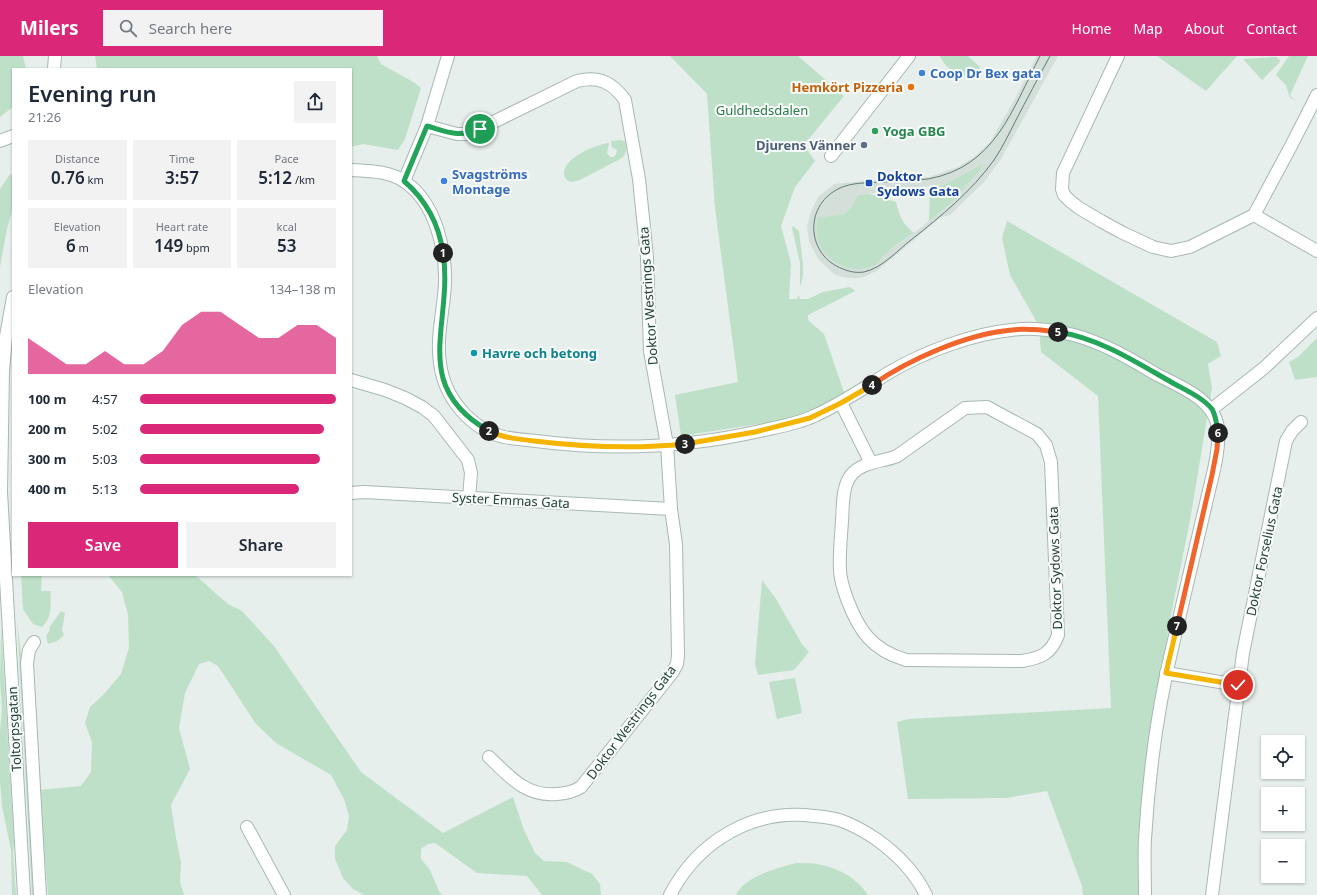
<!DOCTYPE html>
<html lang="en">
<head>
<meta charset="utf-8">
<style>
	body { margin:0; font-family:"Noto Sans",sans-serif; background:#f2f2f3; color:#1f2937; height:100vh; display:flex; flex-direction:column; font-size:15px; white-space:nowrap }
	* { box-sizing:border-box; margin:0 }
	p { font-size:13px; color:#747a83 }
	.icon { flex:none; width:22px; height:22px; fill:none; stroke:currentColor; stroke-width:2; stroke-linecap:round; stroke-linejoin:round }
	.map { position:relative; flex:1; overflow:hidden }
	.panel { position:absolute; left:12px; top:12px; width:340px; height:508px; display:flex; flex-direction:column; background:#fff; border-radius:0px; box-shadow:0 1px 3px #0004 }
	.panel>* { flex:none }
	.buttons { position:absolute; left:1261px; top:679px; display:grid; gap:8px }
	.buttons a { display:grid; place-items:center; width:44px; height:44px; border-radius:0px; background:#fff; box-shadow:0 1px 3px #0004; font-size:20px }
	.pin { position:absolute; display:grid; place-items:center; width:34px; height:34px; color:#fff; margin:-17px; border:2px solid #fff; border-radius:50%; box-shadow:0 1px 4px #0007 }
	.km { position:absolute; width:20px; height:20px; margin:-10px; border-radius:50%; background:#222; color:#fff; font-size:11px; line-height:20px; text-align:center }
	.round { display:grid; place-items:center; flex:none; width:42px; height:42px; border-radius:0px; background:#f2f2f3 }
	.headline { display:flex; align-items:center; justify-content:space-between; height:68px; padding:0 16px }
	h1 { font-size:22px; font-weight:600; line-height:30px }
	.figures { display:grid; grid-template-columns:repeat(3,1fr); gap:6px; height:68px; padding:4px 16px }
	.figures div { display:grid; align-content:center; border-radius:0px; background:#f2f2f3; text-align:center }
	.figures b { font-size:17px; font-weight:600 }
	.figures small { font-size:11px; font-weight:400 }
	.figures p { font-size:11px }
	.chart { height:112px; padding:8px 16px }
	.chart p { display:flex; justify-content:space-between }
	.chart svg { width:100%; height:72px; margin-top:4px; fill:#db2777; opacity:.7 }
	.button { display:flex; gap:8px; margin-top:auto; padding:8px 16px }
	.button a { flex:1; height:46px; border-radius:0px; background:#db2777; color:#fff; font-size:16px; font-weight:600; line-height:46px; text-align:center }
	.button a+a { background:#f2f2f3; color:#1f2937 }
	ul { padding:0 16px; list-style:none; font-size:13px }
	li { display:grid; grid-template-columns:64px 48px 1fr; align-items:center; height:30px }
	li i { height:10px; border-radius:5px; background:#db2777 }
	header { display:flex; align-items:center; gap:24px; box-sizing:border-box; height:56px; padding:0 20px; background:#db2777; color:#fff }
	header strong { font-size:19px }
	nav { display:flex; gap:22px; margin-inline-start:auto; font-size:14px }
	.search { width:280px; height:36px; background:#f2f2f3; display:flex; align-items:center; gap:10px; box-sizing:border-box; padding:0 14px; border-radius:0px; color:#747a83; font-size:15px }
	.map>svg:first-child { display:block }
	.built { fill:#d4dfda; fill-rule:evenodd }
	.green { fill:#bfe0c8 }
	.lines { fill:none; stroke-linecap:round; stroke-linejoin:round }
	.minor-casing { stroke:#a8b8b2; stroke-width:14 }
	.minor { stroke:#fff; stroke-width:12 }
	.tram { stroke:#5f7d75; stroke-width:1 }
	.split-1-casing { stroke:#fff; stroke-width:8 }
	.split-2-casing { stroke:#fff; stroke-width:8 }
	.split-3-casing { stroke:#fff; stroke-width:8 }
	.split-4-casing { stroke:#fff; stroke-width:8 }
	.split-5-casing { stroke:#fff; stroke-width:8 }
	.split-6-casing { stroke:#fff; stroke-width:8 }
	.split-7-casing { stroke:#fff; stroke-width:8 }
	.split-8-casing { stroke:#fff; stroke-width:8 }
	.split-1 { stroke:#22a559; stroke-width:5 }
	.split-2 { stroke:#22a559; stroke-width:5 }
	.split-3 { stroke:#f5b400; stroke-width:5 }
	.split-4 { stroke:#f5b400; stroke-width:5 }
	.split-5 { stroke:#f0652b; stroke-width:5 }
	.split-6 { stroke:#22a559; stroke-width:5 }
	.split-7 { stroke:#f0652b; stroke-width:5 }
	.split-8 { stroke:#f5b400; stroke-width:5 }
	.shop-dot { fill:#3f7fe0; stroke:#f7fbf9; stroke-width:1.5 }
	.food-dot { fill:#e8710a; stroke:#f7fbf9; stroke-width:1.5 }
	.leisure-dot { fill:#2e9e5b; stroke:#f7fbf9; stroke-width:1.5 }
	.service-dot { fill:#5c6f8a; stroke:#f7fbf9; stroke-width:1.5 }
	.transit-dot { fill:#1a4fb4; stroke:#f7fbf9; stroke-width:1.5 }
	.culture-dot { fill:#0f9aa8; stroke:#f7fbf9; stroke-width:1.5 }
	.labels { text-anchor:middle; stroke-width:4; stroke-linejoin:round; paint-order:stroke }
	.shop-label { font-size:13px; font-weight:bold; fill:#366cbe; stroke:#f7fbf9; text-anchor:start }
	.food-label { font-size:13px; font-weight:bold; fill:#c56008; stroke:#f7fbf9; text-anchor:end }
	.park-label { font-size:13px; fill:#2d7a4b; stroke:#f7fbf9 }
	.leisure-label { font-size:13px; font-weight:bold; fill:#27864d; stroke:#f7fbf9; text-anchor:start }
	.service-label { font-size:13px; font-weight:bold; fill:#4e5e75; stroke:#f7fbf9; text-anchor:end }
	.transit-label { font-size:13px; font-weight:bold; fill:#164399; stroke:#f7fbf9; text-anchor:start }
	.street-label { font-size:13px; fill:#24423a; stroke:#f7fbf9 }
	.culture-label { font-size:13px; font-weight:bold; fill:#0d838f; stroke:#f7fbf9; text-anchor:start }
</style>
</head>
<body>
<header>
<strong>Milers</strong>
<div class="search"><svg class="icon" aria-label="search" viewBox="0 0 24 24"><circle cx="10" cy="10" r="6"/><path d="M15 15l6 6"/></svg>Search here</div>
<nav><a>Home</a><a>Map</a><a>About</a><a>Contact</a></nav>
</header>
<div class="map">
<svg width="1317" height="839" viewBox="0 0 1317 839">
	<rect width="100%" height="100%" fill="#e6efeb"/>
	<path class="built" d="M 1037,0 L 1058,0 L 1001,103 L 984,126 L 950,159 L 941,161 L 878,214 L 864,221 L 856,222 L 846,222 L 834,218 L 818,203 L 809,185 L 807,170 L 811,156 L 818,141 L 834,128 L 863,125 L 929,121 L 958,111 L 974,101 L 990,86 L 1016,41 ZM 980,108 L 983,109 L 981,113 L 951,147 L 914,177 L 888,195 L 880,205 L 817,163 L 845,158 L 851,152 L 858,139 L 946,128 Z"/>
	<g class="green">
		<path d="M 0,0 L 23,0 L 26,13 L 13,13 L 13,51 L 0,61 Z"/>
		<path d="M 95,0 L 377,0 L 381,8 L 415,27 L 421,32 L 405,83 L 398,94 L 363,88 L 351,91 L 351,13 L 97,13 Z"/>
		<path d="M 670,0 L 798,0 L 844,40 L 804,89 L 815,105 L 795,131 L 781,170 L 791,207 L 789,243 L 797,243 L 798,240 L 799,240 L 800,243 L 808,243 L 823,236 L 850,231 L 855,235 L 808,259 L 808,264 L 824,278 L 845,339 L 798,362 L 681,380 L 675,339 L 738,326 L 715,152 L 707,38 Z"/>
		<path d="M 940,0 L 968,0 L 980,11 L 978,16 C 973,18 968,21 962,20 C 954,18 942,7 940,0 Z"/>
		<path d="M 1157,0 L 1237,0 L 1206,35 Z"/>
		<path d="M 1289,0 L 1308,0 L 1290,39 L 1291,41 L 1297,45 L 1290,42 L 1286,29 L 1276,19 Z"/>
		<path d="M 1276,1 L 1280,4 L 1279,7 L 1262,24 L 1243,3 Z"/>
		<path d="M 619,84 L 625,85 C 627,92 627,97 622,102 L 580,124 L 572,126 C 567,125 564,122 564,117 C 565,101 594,90 607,87 L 609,87 L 607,97 L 610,101 L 614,101 L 616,98 L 617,94 L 612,91 L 611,85 Z"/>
		<path d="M 981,108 L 983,109 L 981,113 L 951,147 L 929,165 L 930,131 L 946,128 Z"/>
		<path d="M 10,118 L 13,119 L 13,152 L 7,173 L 0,211 L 0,133 Z"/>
		<path d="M 870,138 L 896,146 C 900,161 902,167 914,177 C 905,183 896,188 889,195 C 882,201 879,208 870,211 C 852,218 829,207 820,190 C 816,182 817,171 817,162 L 845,158 L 851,152 L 858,139 Z"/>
		<path d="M 1007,165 L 1217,286 L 1221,300 L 1208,308 L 1212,332 L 1191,459 L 1170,564 L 1146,713 L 1139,815 L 1139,839 L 1083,839 L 1082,830 L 1047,735 L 1006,742 L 908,743 L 897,666 L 909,663 L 1111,652 L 1098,340 L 1041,296 L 1039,270 L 1010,219 L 1002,182 Z"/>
		<path d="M 793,170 L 799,175 C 800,189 807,219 800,230 L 800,207 L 792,172 Z"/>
		<path d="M 1317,282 L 1317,321 L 1295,324 L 1289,306 L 1298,301 Z"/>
		<path d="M 21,519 L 42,519 L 41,535 L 51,535 C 50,548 53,561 42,571 L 33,568 L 23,553 Z"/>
		<path d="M 108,519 L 195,519 L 228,548 L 242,555 L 274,590 L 361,716 L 443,777 L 513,741 L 524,774 L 535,797 L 544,805 L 567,806 L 592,818 L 600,828 L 601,839 L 542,839 L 527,820 L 477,817 L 435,787 L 428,788 L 421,793 L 421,803 L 430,814 L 440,837 L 443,839 L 364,839 L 353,833 L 343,822 L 335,803 L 335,790 L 347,774 L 349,760 L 344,743 L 331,719 L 276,687 L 256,668 L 218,610 L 209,605 L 199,608 L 185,637 L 179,672 L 190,713 L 171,749 L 176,782 L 181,806 L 180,826 L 184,839 L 48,839 L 39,734 L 81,730 L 91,716 L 92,686 L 85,667 L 90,651 L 104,638 L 121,618 L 129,592 L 128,559 L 122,536 Z"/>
		<path d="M 762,524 L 776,543 L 802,588 L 809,596 L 794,614 L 758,619 L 755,608 Z"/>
		<path d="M 61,555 L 65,557 L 62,574 L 64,579 L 57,585 L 48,588 L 46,580 L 50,574 L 49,572 Z"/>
		<path d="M 17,564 L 21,599 L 35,839 L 32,839 Z"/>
		<path d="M 1,570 L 14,786 L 13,796 L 16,839 L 12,839 L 11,794 L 2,750 L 0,725 L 0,674 L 2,654 L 0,624 Z"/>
		<path d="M 795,622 L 802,657 L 777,663 L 769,626 Z"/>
		<path d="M 797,807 C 805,807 814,807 822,809 C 840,813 858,823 868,839 L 736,839 C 743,821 780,811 797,807 Z"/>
	</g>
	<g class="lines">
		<g class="minor-casing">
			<g id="minor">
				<path d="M 1118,0 L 1063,117 L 1062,133 L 1064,139 L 1070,145 L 1079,152 L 1101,165 L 1121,176 L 1153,191 L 1171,195 L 1190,191 L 1254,159 L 1291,90 L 1317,39"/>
				<path d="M 54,13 L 55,0"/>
				<path d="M 427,70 L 457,78 L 469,78 L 577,25 C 599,20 612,26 625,44 L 639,123 L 647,201 L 650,295 L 667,389 L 671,453 L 676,488 L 678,599 L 677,608 L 672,617 L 581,731 C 573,736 567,737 557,738 C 526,741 510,721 489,701"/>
				<path d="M 0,85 L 13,80"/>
				<path d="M 831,100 L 909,0"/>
				<path d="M 351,114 C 369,115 390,115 405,126 C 435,146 446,193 445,227 C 444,253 436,280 440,307 C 444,341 470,373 504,381 C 514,383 526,384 536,385 C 612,395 685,392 760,375 C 777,371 797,368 814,360 C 841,348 865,331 890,316 C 924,296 972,278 1011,274 C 1031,271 1054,274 1074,279 C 1103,287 1129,302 1154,317 C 1178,330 1214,342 1218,372 C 1220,396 1212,421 1207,443 C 1196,490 1185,537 1174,584 C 1158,649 1149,716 1145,783 C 1144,801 1145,820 1145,839"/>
				<path d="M 404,125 L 427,70 L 448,0"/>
				<path d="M 1254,159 L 1317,195"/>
				<path d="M 13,241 L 6,280 L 3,315 L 1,436 L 24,839"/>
				<path d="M 351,324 L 385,334 L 405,342 L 422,351 L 434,360 L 468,404 L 471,417 L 469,442"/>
				<path d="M 841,347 L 871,407"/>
				<path d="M 987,351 L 1037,378 L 1046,389 L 1051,406 L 1058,579 C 1051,598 1041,602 1022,605 L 906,604 C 872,594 859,575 847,543 C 844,534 840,524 840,514 C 839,498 841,481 842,465 C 843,450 842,429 852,418 C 864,405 883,406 897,400 L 965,352 Z"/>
				<path d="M 1212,353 L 1264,312 L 1317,262"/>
				<path d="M 351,437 L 364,436 L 671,453"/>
				<path d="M 34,586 L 29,594 L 27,607 L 40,839"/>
				<path d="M 1166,617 L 1238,629"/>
				<path d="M 247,771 L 284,839"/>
				<path d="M 670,839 C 698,785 753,752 814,760 C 825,761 837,762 847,767 C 857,771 867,777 876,783 C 897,798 915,816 926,839"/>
				<path d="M 1212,839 L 1243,597 L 1286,385 L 1292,375 L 1301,366"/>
			</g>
		</g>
		<use href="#minor" class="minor"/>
		<path class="tram" d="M 1040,0 C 1012,54 995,111 928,123 C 913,124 898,125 883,126 C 868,127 851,126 838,133 C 803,151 807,200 843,213 C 850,216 857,217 864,216 C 882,212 897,195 911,184 C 941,160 971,136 994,104 C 1002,92 1009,78 1016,64 C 1027,43 1038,22 1050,0"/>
	</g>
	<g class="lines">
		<g class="split-1-casing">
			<path id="split-1" d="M 443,197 C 439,168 426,144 404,125 L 427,70 C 448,76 459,82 480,73"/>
		</g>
		<g class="split-2-casing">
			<path id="split-2" d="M 443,197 C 454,267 408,329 489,375"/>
		</g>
		<g class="split-3-casing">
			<path id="split-3" d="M 489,375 C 503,382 519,383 534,385 C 584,391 635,393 685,388"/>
		</g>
		<g class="split-4-casing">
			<path id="split-4" d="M 685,388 L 755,376 L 810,362 L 841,347 L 872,329"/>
		</g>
		<g class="split-5-casing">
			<path id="split-5" d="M 872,329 C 910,303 966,278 1012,274 C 1027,272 1042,274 1058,276"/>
		</g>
		<g class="split-6-casing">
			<path id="split-6" d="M 1058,276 C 1099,282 1136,306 1171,326 C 1185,334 1202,341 1212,353 C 1216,360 1217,369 1218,377"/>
		</g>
		<g class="split-7-casing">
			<path id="split-7" d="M 1177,570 L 1212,419 L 1217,393 L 1218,377"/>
		</g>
		<g class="split-8-casing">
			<path id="split-8" d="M 1177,570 L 1166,617 L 1238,629"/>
		</g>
		<use href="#split-1" class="split-1"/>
		<use href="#split-2" class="split-2"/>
		<use href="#split-3" class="split-3"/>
		<use href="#split-4" class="split-4"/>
		<use href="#split-5" class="split-5"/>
		<use href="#split-6" class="split-6"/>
		<use href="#split-7" class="split-7"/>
		<use href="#split-8" class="split-8"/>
	</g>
	<g class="shop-dot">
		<circle cx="922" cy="17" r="4"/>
		<circle cx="444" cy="125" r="4"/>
	</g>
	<circle class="food-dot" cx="911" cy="31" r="4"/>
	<circle class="leisure-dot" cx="875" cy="75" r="4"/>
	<circle class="service-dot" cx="864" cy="89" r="4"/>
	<rect class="transit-dot" x="865" y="123" width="8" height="8" rx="2"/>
	<circle class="culture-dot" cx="474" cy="297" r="4"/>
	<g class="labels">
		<g class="shop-label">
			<text x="930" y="22">Coop Dr Bex gata</text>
			<text x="452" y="123">Svagströms<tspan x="452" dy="15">Montage</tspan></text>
		</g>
		<g class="food-label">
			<text x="903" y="36">Hemkört Pizzeria</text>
		</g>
		<g class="park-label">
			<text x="762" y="59">Guldhedsdalen</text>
		</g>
		<g class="leisure-label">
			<text x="883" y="80">Yoga GBG</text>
		</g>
		<g class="service-label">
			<text x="856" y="94">Djurens Vänner</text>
		</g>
		<g class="transit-label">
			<text x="877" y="125">Doktor<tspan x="877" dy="15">Sydows Gata</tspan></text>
		</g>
		<g class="street-label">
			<text transform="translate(648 240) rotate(-94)" y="5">Doktor Westrings Gata</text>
			<text transform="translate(511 444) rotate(3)" y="5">Syster Emmas Gata</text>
			<text transform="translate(1264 495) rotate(-78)" y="5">Doktor Forselius Gata</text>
			<text transform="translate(1055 512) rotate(-92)" y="5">Doktor Sydows Gata</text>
			<text transform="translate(631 666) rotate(-53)" y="5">Doktor Westrings Gata</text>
			<text transform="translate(14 673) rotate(-93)" y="5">Toltorpsgatan</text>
		</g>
		<g class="culture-label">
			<text x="482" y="302">Havre och betong</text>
		</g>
	</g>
</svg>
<div class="buttons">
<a><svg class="icon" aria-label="locate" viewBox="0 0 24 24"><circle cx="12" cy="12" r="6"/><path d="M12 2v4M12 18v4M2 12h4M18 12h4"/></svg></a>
<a>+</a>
<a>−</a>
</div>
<div class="pin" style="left:480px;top:73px;background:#1e9e55"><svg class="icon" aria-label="arrive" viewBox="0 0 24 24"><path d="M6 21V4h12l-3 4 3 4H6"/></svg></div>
<div class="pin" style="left:1238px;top:629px;background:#d93025"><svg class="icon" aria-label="check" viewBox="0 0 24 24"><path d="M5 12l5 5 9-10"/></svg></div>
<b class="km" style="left:443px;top:197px">1</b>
<b class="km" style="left:489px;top:375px">2</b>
<b class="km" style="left:685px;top:388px">3</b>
<b class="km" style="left:872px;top:329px">4</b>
<b class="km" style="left:1058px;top:276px">5</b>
<b class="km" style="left:1218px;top:377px">6</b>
<b class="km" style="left:1177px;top:570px">7</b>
<section class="panel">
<div class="headline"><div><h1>Evening run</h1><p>21:26</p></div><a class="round"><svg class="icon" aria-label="share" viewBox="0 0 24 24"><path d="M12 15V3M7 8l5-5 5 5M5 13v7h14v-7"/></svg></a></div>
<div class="figures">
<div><p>Distance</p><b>0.76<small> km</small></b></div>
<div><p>Time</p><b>3:57</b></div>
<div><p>Pace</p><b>5:12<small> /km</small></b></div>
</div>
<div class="figures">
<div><p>Elevation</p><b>6<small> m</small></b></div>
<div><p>Heart rate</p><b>149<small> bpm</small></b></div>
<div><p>kcal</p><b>53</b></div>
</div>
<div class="chart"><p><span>Elevation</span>134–138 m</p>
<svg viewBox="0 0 160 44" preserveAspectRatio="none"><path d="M0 44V22L10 30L20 38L30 38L40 30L50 38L60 38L70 30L80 14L90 6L100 6L110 14L120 22L130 22L140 14L150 14L160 22V44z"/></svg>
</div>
<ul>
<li><b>100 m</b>4:57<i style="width:100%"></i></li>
<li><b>200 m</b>5:02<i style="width:94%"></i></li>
<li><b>300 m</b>5:03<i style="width:92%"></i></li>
<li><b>400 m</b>5:13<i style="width:81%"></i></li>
</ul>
<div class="button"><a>Save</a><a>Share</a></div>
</section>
</div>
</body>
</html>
